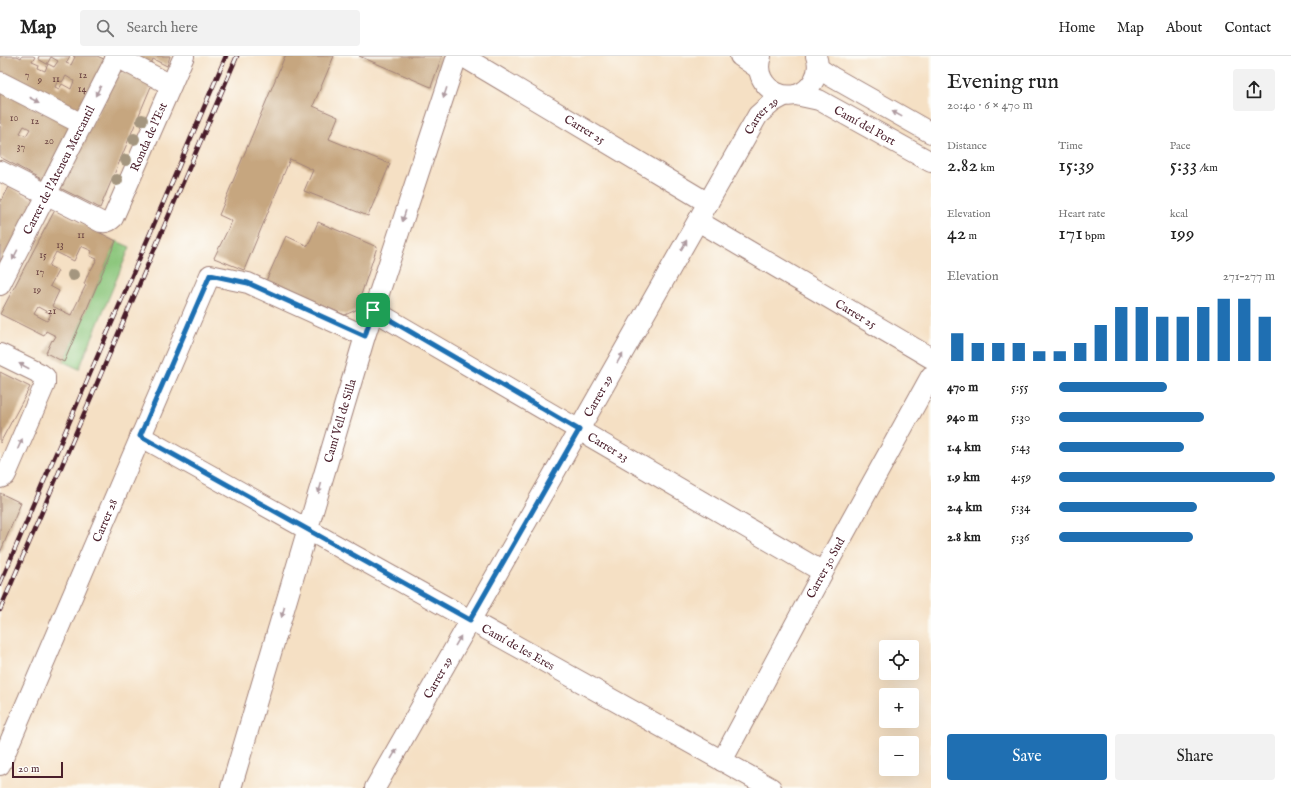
<!DOCTYPE html>
<html lang="en">
<head>
<meta charset="utf-8">
<style>
	body { margin:0; font-family:"IM FELL English",serif; background:#f2f2f2; color:#222; height:100vh; display:flex; flex-direction:column; font-size:15px; white-space:nowrap }
	* { box-sizing:border-box; margin:0 }
	p { font-size:13px; color:#767676 }
	.icon { flex:none; width:22px; height:22px; fill:none; stroke:currentColor; stroke-width:2; stroke-linecap:round; stroke-linejoin:round }
	.map { position:relative; flex:1; overflow:hidden }
	.panel { display:flex; flex-direction:column; background:#fff; width:360px }
	.panel>* { flex:none }
	.controls { position:absolute; left:879px; top:584px; display:grid; gap:8px }
	.controls a { display:grid; place-items:center; width:40px; height:40px; border-radius:4px; background:#fff; box-shadow:0 4px 16px #0002; font-size:20px }
	.scale { position:absolute; left:12px; bottom:10px; width:51px; box-sizing:border-box; padding-left:4px; border:2px solid #4a1f2b; border-top:0; font-size:11px; line-height:14px; white-space:nowrap; color:#4a1f2b; -webkit-text-stroke:3px #fdfcf7; paint-order:stroke }
	.pin { position:absolute; display:grid; place-items:center; width:34px; height:34px; color:#fff; margin:-17px; border-radius:8px; box-shadow:0 2px 6px #0006 }
	.round { display:grid; place-items:center; flex:none; width:42px; height:42px; border-radius:4px; background:#f2f2f2 }
	.overview { display:flex; align-items:center; justify-content:space-between; height:68px; padding:0 16px }
	h1 { font-size:22px; font-weight:600; line-height:30px }
	.figures { display:grid; grid-template-columns:repeat(3,1fr); gap:6px; height:68px; padding:4px 16px }
	.figures div { display:grid; align-content:center }
	.figures b { font-size:20px; font-weight:600 }
	.figures small { font-size:11px; font-weight:400 }
	.figures p { font-size:11px }
	.chart { height:112px; padding:8px 16px }
	.chart p { display:flex; justify-content:space-between }
	.chart svg { width:100%; height:72px; margin-top:4px; stroke:#1f6fb2; stroke-width:6 }
	.action { display:flex; gap:8px; margin-top:auto; padding:8px 16px }
	.action a { flex:1; height:46px; border-radius:4px; background:#1f6fb2; color:#fff; font-size:16px; font-weight:600; line-height:46px; text-align:center }
	.action a+a { background:#f2f2f2; color:#222 }
	ul { padding:0 16px; list-style:none; font-size:13px }
	li { display:grid; grid-template-columns:64px 48px 1fr; align-items:center; height:30px }
	li i { height:10px; border-radius:5px; background:#1f6fb2 }
	header { display:flex; align-items:center; gap:24px; box-sizing:border-box; height:56px; padding:0 20px; background:#fff; border-bottom:1px solid #e0e0e0 }
	header strong { font-size:19px }
	nav { display:flex; gap:22px; margin-inline-start:auto; font-size:14px }
	.search { width:280px; height:36px; background:#f2f2f2; display:flex; align-items:center; gap:10px; box-sizing:border-box; padding:0 14px; border-radius:4px; color:#767676; font-size:15px }
	main { display:flex; flex:1; min-height:0 }
	.map>svg:first-child { display:block }
	.green { fill:#8bc67b; stroke:#6a7253 }
	.building { fill:#c6a67f; fill-rule:evenodd }
	.lines { fill:none; stroke-linecap:round; stroke-linejoin:round }
	.minor-casing { stroke:#a08078; stroke-width:22 }
	.minor { stroke:#fff; stroke-width:20 }
	.rail-casing { stroke:#4a1f2b; stroke-width:4.5 }
	.rail { stroke:#fdfcf7; stroke-width:3; stroke-dasharray:9; stroke-linecap:butt }
	.tree { fill:#a4967f }
	.oneway { fill:#ae9aa0 }
	.route-casing { stroke:#fff; stroke-width:8 }
	.route { stroke:#1f6fb2; stroke-width:5 }
	.labels { text-anchor:middle; stroke-width:3; stroke-linejoin:round; paint-order:stroke }
	.number-label { font-size:10px; fill:#694140 }
	.street-label { font-size:12px; fill:#4a1f2b; stroke:#fdfcf7 }
</style>
</head>
<body>
<header>
<strong>Map</strong>
<div class="search"><svg class="icon" aria-label="search" viewBox="0 0 24 24"><circle cx="10" cy="10" r="6"/><path d="M15 15l6 6"/></svg>Search here</div>
<nav><a>Home</a><a>Map</a><a>About</a><a>Contact</a></nav>
</header>
<main>
<div class="map">
<svg width="931" height="732" viewBox="0 0 931 732">
	<rect width="100%" height="100%" fill="#fdfcf7"/>
	<filter id="ink" filterUnits="userSpaceOnUse"><feTurbulence type="fractalNoise" baseFrequency=".025" numOctaves="2"/><feDisplacementMap in="SourceGraphic" scale="8" xChannelSelector="R" yChannelSelector="G"/><feConvolveMatrix kernelMatrix="1 2 1 2 8 2 1 2 1" color-interpolation-filters="sRGB"/></filter>
	<filter id="wash" filterUnits="userSpaceOnUse"><feTurbulence type="fractalNoise" baseFrequency=".012" numOctaves="4" result="noise"/><feDisplacementMap in="SourceGraphic" scale="16" xChannelSelector="R" yChannelSelector="G"/><feGaussianBlur stdDeviation="0.9" result="paint"/><feColorMatrix in="noise" values="0 0 0 0 0 0 0 0 0 0 0 0 0 0 0 0 0 1.4 0 .05"/><feComposite in="paint" operator="in"/></filter>
	<g filter="url(#wash)">
		<rect width="100%" height="100%" fill="#f5e0c4"/>
		<path class="green" d="M 116,185 L 130,191 L 79,313 L 64,306 Z"/>
		<g id="blocks">
			<g class="building">
				<path d="M 0,0 L 17,0 L 21,2 L 22,0 L 33,0 L 35,1 L 32,6 L 39,9 L 38,12 L 45,15 L 48,8 L 54,11 L 58,5 L 51,1 L 47,8 L 38,3 L 39,0 L 70,0 L 66,7 L 71,9 L 75,1 L 73,0 L 97,0 L 106,4 L 79,57 L 0,16 ZM 66,20 L 74,25 L 71,33 L 62,28 L 59,33 L 55,31 L 58,24 L 62,26 Z"/>
				<path d="M 131,0 L 170,0 L 167,10 L 153,3 L 150,10 Z"/>
				<path d="M 285,0 L 334,0 L 313,50 L 338,61 L 329,83 L 390,108 L 368,160 L 304,135 L 313,114 L 290,103 L 244,214 L 214,202 L 232,165 L 219,159 Z"/>
				<path d="M 359,0 L 442,0 L 431,31 Z"/>
				<path d="M 127,15 L 152,28 L 100,152 L 60,132 L 117,18 Z"/>
				<path d="M 0,34 L 73,71 L 45,125 L 0,101 L 0,72 L 2,68 L 0,67 ZM 24,70 L 30,73 L 26,80 L 20,77 Z"/>
				<path d="M 9,131 L 35,144 L 0,211 L 0,143 L 2,144 Z"/>
				<path d="M 55,154 L 116,185 L 64,306 L 46,297 L 52,284 L 53,285 L 56,280 L 46,275 L 44,280 L 0,258 ZM 81,190 L 92,195 L 90,200 L 97,203 L 91,214 L 90,213 L 84,228 L 86,229 L 71,259 L 52,250 L 59,235 L 50,230 L 58,215 L 49,210 L 56,196 L 74,205 ZM 38,251 L 51,258 L 47,265 L 34,258 Z"/>
				<path d="M 318,166 L 377,191 L 356,254 L 345,259 L 266,225 L 286,180 L 308,190 Z"/>
				<path d="M 0,316 L 30,331 L 0,387 Z"/>
				<path d="M 0,437 L 21,447 L 0,497 Z"/>
			</g>
		</g>
	</g>
	<g filter="url(#ink)">
		<use href="#blocks" fill-opacity="0" stroke="#a08078" stroke-width="1"/>
		<g class="lines">
			<g class="minor-casing">
				<g id="minor">
					<path d="M 115,0 L 171,29"/>
					<path id="s1" d="M 462,0 L 708,147"/>
					<path d="M 740,0 L 759,13"/>
					<path d="M 761,0 C 749,34 797,56 814,24 C 818,17 819,8 816,0"/>
					<path d="M 818,12 L 832,21 L 931,77"/>
					<path d="M 0,26 L 82,68"/>
					<path id="s2" d="M 796,39 L 819,44 L 931,106"/>
					<path id="s3" d="M 0,115 L 101,166 C 106,167 109,166 113,162 L 184,0"/>
					<path id="s4" d="M 698,165 L 931,302"/>
					<path id="s5" d="M 0,229 L 117,0"/>
					<path id="s6" d="M 373,254 L 823,516"/>
					<path d="M 0,298 L 41,318 L 45,321 L 45,328 L 7,416 L 5,420 L 0,422"/>
					<path id="s7" d="M 140,380 L 771,732"/>
					<path id="s8" d="M 722,705 L 823,516 L 931,320"/>
					<path id="s9" d="M 0,709 L 210,219 L 248,227 L 365,280"/>
					<path id="s10" d="M 231,732 L 365,280 L 457,0"/>
					<path id="s11" d="M 375,732 L 758,59 L 773,46 L 784,40"/>
				</g>
			</g>
			<use href="#minor" class="minor"/>
			<g class="rail-casing">
				<g id="rail">
					<path d="M 0,528 L 226,0"/>
					<path d="M 0,554 L 237,0"/>
				</g>
			</g>
			<use href="#rail" class="rail"/>
		</g>
		<g class="tree">
			<circle cx="142" cy="64" r="6"/>
			<circle cx="134" cy="83" r="6"/>
			<circle cx="126" cy="104" r="6"/>
			<circle cx="117" cy="124" r="6"/>
			<circle cx="73" cy="219" r="6"/>
		</g>
		<defs><path id="oneway-solid" d="M-6-.8H1V-3.2L6.5 0L1 3.2V.8H-6Z"/></defs>
		<g class="oneway">
			<use href="#oneway-solid" transform="translate(98 35) rotate(118)"/>
			<use href="#oneway-solid" transform="translate(445 37) rotate(108)"/>
			<use href="#oneway-solid" transform="translate(35 44) rotate(27)"/>
			<use href="#oneway-solid" transform="translate(897 58) rotate(-151)"/>
			<use href="#oneway-solid" transform="translate(404 160) rotate(108)"/>
			<use href="#oneway-solid" transform="translate(684 189) rotate(-60)"/>
			<use href="#oneway-solid" transform="translate(15 199) rotate(117)"/>
			<use href="#oneway-solid" transform="translate(620 302) rotate(-60)"/>
			<use href="#oneway-solid" transform="translate(24 310) rotate(-153)"/>
			<use href="#oneway-solid" transform="translate(20 388) rotate(-66)"/>
			<use href="#oneway-solid" transform="translate(320 432) rotate(106)"/>
			<use href="#oneway-solid" transform="translate(283 556) rotate(106)"/>
			<use href="#oneway-solid" transform="translate(458 585) rotate(-60)"/>
			<use href="#oneway-solid" transform="translate(394 698) rotate(-60)"/>
		</g>
	</g>
	<g class="lines" filter="url(#ink)">
		<g class="route-casing">
			<path id="route" d="M 210,219 L 248,227 L 365,280 L 373,254 L 579,374 L 470,564 L 140,380 Z"/>
		</g>
		<use href="#route" class="route"/>
	</g>
	<g class="labels">
		<g class="number-label">
			<text x="27" y="22">7</text>
			<text x="83" y="22">12</text>
			<text x="56" y="26">11</text>
			<text x="40" y="27">9</text>
			<text x="82" y="36">14</text>
			<text x="14" y="65">10</text>
			<text x="35" y="68">12</text>
			<text x="49" y="88">20</text>
			<text x="21" y="94">37</text>
			<text x="81" y="182">11</text>
			<text x="60" y="192">13</text>
			<text x="43" y="202">15</text>
			<text x="40" y="219">17</text>
			<text x="37" y="237">19</text>
			<text x="52" y="258">21</text>
		</g>
		<g class="street-label">
			<text dy="4" stroke="none"><textPath href="#s11" startOffset="776">Carrer 29</textPath></text>
			<text dy="4" stroke="none"><textPath href="#s2" startOffset="76">Camí del Port</textPath></text>
			<text dy="4" stroke="none"><textPath href="#s1" startOffset="143">Carrer 25</textPath></text>
			<text dy="4" stroke="none"><textPath href="#s3" startOffset="215">Ronda de l'Est</textPath></text>
			<text dy="4" stroke="none"><textPath href="#s5" startOffset="129">Carrer de l'Ateneu Mercantil</textPath></text>
			<text dy="4" stroke="none"><textPath href="#s4" startOffset="183">Carrer 25</textPath></text>
			<text dy="4" stroke="none"><textPath href="#s11" startOffset="451">Carrer 29</textPath></text>
			<text dy="4" stroke="none"><textPath href="#s10" startOffset="383">Camí Vell de Silla</textPath></text>
			<text dy="4" stroke="none"><textPath href="#s6" startOffset="272">Carrer 23</textPath></text>
			<text dy="4" stroke="none"><textPath href="#s9" startOffset="266">Carrer 28</textPath></text>
			<text dy="4" stroke="none"><textPath href="#s8" startOffset="219">Carrer 30 Sud</textPath></text>
			<text dy="4" stroke="none"><textPath href="#s7" startOffset="433">Camí de les Eres</textPath></text>
			<text dy="4" stroke="none"><textPath href="#s11" startOffset="127">Carrer 29</textPath></text>
		</g>
	</g>
</svg>
<div class="controls">
<a><svg class="icon" aria-label="locate" viewBox="0 0 24 24"><circle cx="12" cy="12" r="6"/><path d="M12 2v4M12 18v4M2 12h4M18 12h4"/></svg></a>
<a>+</a>
<a>−</a>
</div>
<div class="scale">20 m</div>
<div class="pin" style="left:373px;top:254px;background:#1e9e55"><svg class="icon" aria-label="arrive" viewBox="0 0 24 24"><path d="M6 21V4h12l-3 4 3 4H6"/></svg></div>
</div>
<section class="panel">
<div class="overview"><div><h1>Evening run</h1><p>20:40 · 6 × 470 m</p></div><a class="round"><svg class="icon" aria-label="share" viewBox="0 0 24 24"><path d="M12 15V3M7 8l5-5 5 5M5 13v7h14v-7"/></svg></a></div>
<div class="figures">
<div><p>Distance</p><b>2.82<small> km</small></b></div>
<div><p>Time</p><b>15:39</b></div>
<div><p>Pace</p><b>5:33<small> /km</small></b></div>
</div>
<div class="figures">
<div><p>Elevation</p><b>42<small> m</small></b></div>
<div><p>Heart rate</p><b>171<small> bpm</small></b></div>
<div><p>kcal</p><b>199</b></div>
</div>
<div class="chart"><p><span>Elevation</span>271–277 m</p>
<svg viewBox="0 0 160 44" preserveAspectRatio="none"><path d="M5 44V27M15 44V33M25 44V33M35 44V33M45 44V38M55 44V38M65 44V33M75 44V22M85 44V11M95 44V11M105 44V17M115 44V17M125 44V11M135 44V6M145 44V6M155 44V17"/></svg>
</div>
<ul>
<li><b>470 m</b>5:55<i style="width:50%"></i></li>
<li><b>940 m</b>5:30<i style="width:67%"></i></li>
<li><b>1.4 km</b>5:43<i style="width:58%"></i></li>
<li><b>1.9 km</b>4:59<i style="width:100%"></i></li>
<li><b>2.4 km</b>5:34<i style="width:64%"></i></li>
<li><b>2.8 km</b>5:36<i style="width:62%"></i></li>
</ul>
<div class="action"><a>Save</a><a>Share</a></div>
</section>
</main>
</body>
</html>
